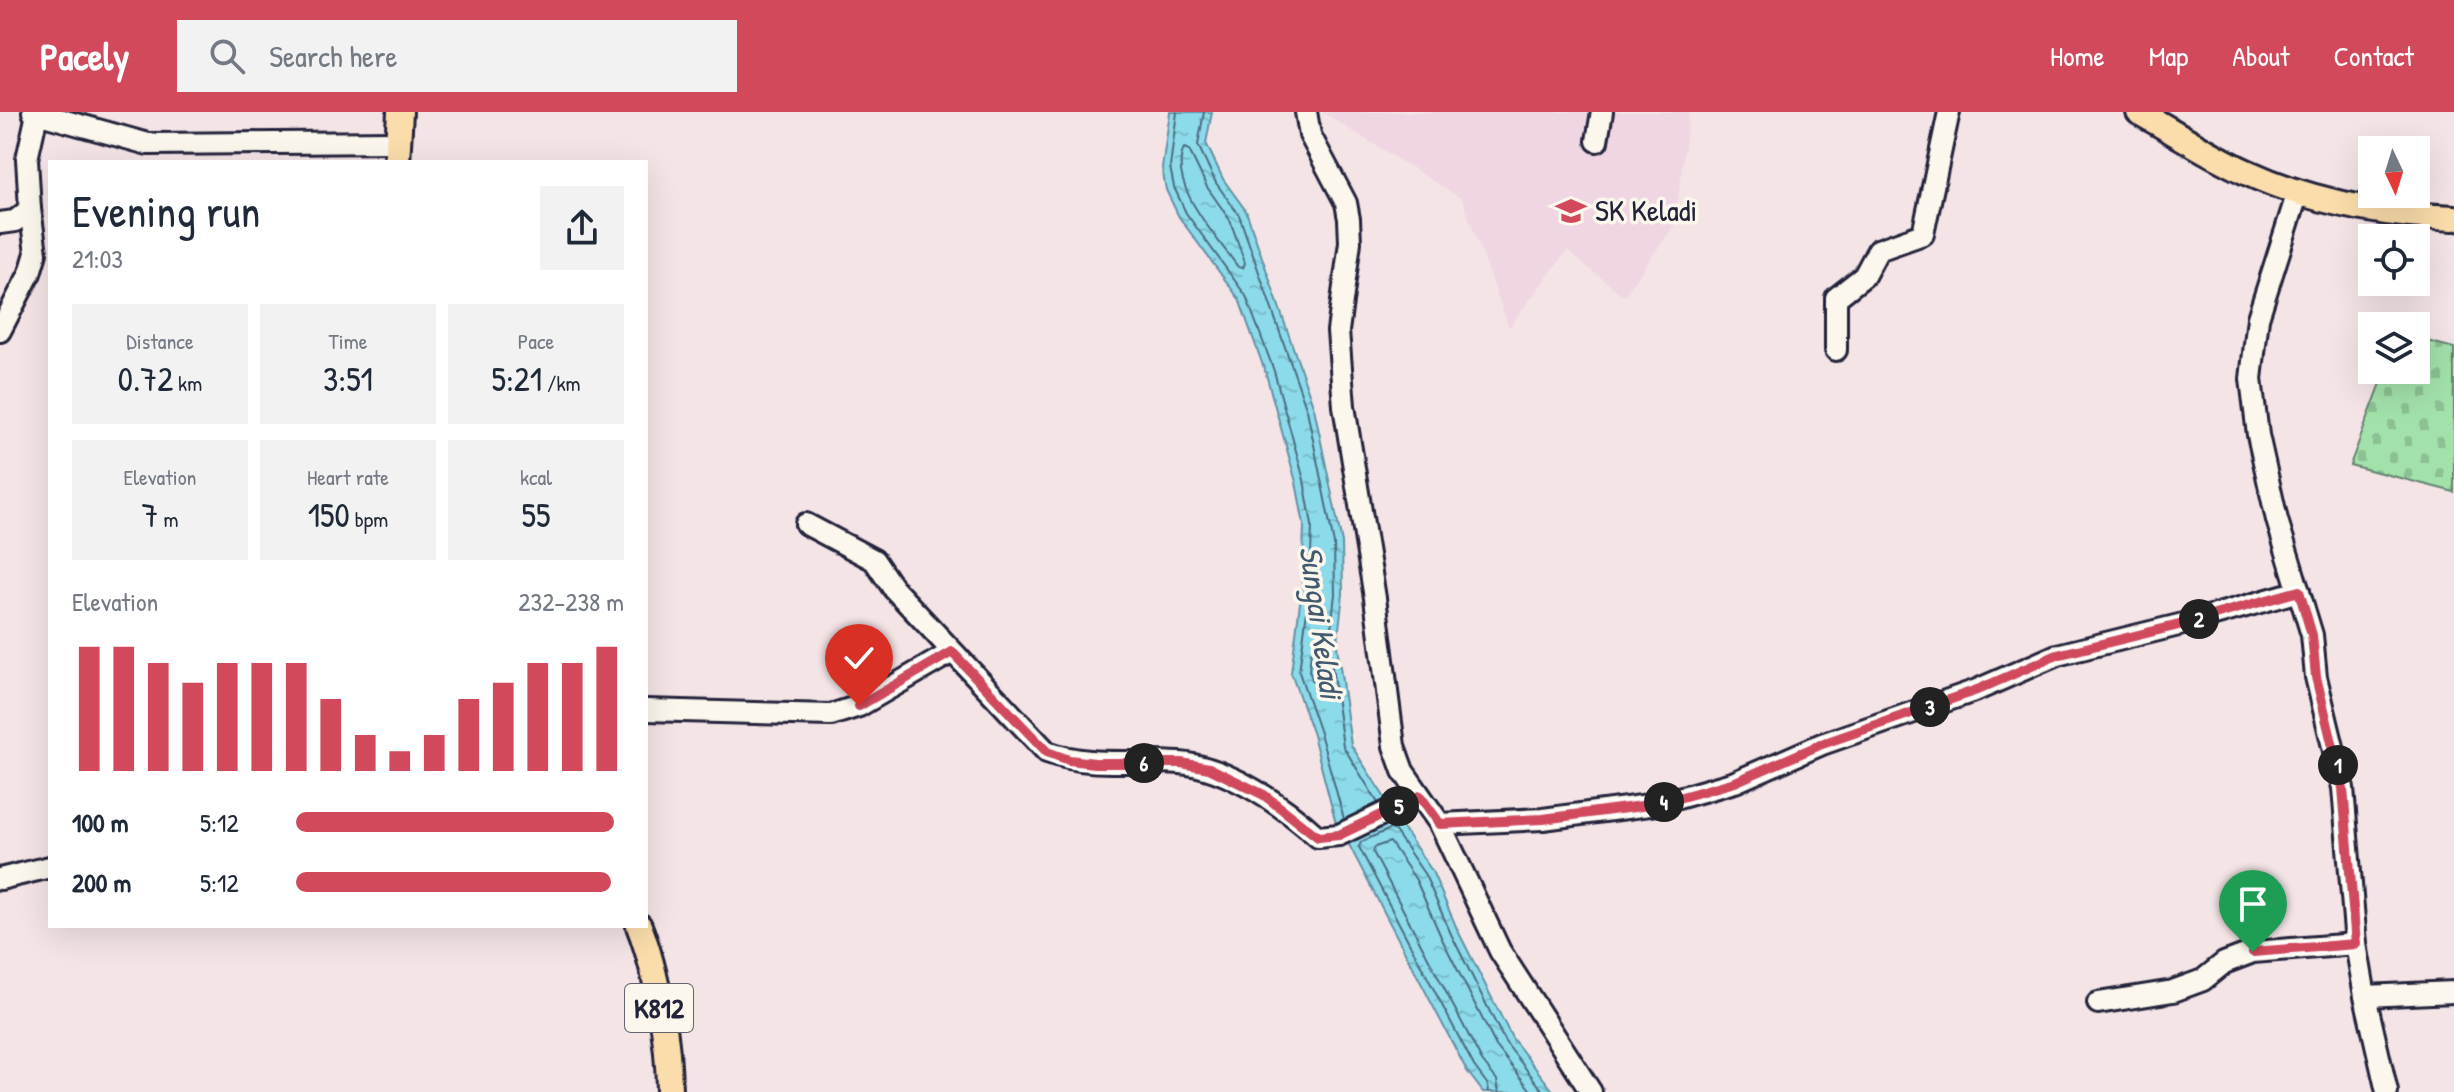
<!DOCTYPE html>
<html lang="en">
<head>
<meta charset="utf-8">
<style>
	body { margin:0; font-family:"Patrick Hand",sans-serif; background:#f2f2f3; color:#1f2937; height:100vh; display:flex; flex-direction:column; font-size:30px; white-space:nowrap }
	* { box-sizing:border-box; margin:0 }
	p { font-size:26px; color:#747a83 }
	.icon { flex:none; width:44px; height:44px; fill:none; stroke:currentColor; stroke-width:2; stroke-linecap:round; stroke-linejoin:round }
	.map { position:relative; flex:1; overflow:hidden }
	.side { position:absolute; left:48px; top:48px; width:600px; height:768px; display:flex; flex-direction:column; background:#fff; border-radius:0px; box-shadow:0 8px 32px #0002 }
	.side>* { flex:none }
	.needle { width:52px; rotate:176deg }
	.buttons { position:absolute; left:2358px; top:24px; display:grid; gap:16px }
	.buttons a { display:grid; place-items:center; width:72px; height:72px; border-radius:0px; background:#fff; box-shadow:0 8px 32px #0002; font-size:40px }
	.pin { position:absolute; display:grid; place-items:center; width:68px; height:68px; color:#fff; margin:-82px -34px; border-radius:50% 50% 50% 0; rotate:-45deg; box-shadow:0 0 8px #0007 }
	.pin .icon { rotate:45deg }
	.km { position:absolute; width:40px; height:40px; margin:-20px; border-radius:50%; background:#222; color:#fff; font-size:22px; line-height:40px; text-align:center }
	.round { display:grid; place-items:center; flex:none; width:84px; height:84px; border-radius:0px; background:#f2f2f3 }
	.summary { display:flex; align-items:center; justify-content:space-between; height:136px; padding:0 24px }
	h1 { font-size:44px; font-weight:600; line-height:60px }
	.stats { display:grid; grid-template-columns:repeat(3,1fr); gap:12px; height:136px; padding:8px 24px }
	.stats div { display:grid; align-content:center; border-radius:0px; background:#f2f2f3; text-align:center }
	.stats b { font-size:34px; font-weight:600 }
	.stats small { font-size:22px; font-weight:400 }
	.stats p { font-size:22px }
	.chart { height:224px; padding:16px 24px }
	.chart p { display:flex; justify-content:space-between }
	.chart svg { width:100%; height:144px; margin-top:8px; stroke:#d1495b; stroke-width:6 }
	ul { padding:0 24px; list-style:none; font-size:26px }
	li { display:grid; grid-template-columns:128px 96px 1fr; align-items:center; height:60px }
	li i { height:20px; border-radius:10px; background:#d1495b }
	header { display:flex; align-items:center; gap:48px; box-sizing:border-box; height:112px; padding:0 40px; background:#d1495b; color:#fff }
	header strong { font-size:38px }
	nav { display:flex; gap:44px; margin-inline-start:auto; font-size:28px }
	.search { width:560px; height:72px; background:#f2f2f3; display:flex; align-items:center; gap:20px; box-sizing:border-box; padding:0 28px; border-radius:0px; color:#747a83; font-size:30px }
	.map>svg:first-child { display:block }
	.built { fill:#efd6e2 }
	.cemetery { fill:url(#cemetery-stones); stroke:#628272; stroke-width:2 }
	.water { fill:url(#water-ripples); stroke:#6291a4; stroke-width:2 }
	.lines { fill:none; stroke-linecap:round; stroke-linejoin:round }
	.shore { stroke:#4c6c81; stroke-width:2 }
	.minor-casing { stroke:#22223b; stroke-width:26 }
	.major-casing { stroke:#22223b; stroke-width:30 }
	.minor { stroke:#fbf7ec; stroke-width:20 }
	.major { stroke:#fbddab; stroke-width:24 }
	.route-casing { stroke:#fff; stroke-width:16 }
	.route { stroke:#d1495b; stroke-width:10 }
	.labels { text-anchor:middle; stroke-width:7; stroke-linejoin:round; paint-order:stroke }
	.shield { fill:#fbf7ec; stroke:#636270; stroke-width:2 }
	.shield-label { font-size:28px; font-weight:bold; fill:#22223b }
	.poi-label { font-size:30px; fill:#22223b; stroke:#fbf7ec; text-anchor:start }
	.water-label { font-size:32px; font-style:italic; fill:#425a70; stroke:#fbf7ec }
</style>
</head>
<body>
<header>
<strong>Pacely</strong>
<div class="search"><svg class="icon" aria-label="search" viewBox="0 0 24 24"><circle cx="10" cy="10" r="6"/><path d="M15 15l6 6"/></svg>Search here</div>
<nav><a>Home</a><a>Map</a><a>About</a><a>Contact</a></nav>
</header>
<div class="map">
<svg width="2454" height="980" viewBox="0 0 2454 980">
	<defs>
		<pattern id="cemetery-stones" width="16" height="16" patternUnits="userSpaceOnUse" patternTransform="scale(2)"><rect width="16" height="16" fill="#a2e1aa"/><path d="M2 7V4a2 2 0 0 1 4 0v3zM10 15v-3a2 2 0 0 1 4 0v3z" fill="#8bc193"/></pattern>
		<pattern id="water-ripples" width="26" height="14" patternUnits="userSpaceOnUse" patternTransform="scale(2)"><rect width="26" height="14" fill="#8cdbea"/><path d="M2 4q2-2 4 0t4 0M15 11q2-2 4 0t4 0" fill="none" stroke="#78bcca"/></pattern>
	</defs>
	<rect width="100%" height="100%" fill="#f4e4e6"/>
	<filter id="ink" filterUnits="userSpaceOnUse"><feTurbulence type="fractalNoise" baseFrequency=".0125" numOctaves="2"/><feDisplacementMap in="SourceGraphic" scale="16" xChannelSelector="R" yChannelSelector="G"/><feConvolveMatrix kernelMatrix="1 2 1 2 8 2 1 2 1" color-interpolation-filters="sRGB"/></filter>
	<g filter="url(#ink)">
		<path class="built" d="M 1322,0 L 1689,0 L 1675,112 L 1624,184 L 1567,139 L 1509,215 L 1462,87 Z"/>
		<path class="cemetery" d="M 2416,226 L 2454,236 L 2454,380 L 2350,353 L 2386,258 L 2416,258 Z"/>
		<g class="water">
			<path d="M 1170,0 L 1212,0 L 1206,31 L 1223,67 L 1246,99 L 1314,296 L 1342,431 L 1343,482 L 1337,534 L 1351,633 L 1392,697 L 1339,723 L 1313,623 L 1291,561 L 1302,475 L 1304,413 L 1296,370 L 1266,262 L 1239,187 L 1179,105 L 1166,78 L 1162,56 Z"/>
			<path d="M 1396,706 L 1432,759 L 1458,819 L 1512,926 L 1554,980 L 1483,980 L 1467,959 L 1346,727 Z"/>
		</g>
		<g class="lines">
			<g class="shore">
				<path d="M 1177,0 L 1170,55 L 1174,75 L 1186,101 L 1246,184 L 1274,259 L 1304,368 L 1312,413 L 1310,475 L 1299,560 L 1320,621 L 1344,707"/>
				<path d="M 1204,0 L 1198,33 L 1216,71 L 1239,103 L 1307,298 L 1334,432 L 1335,482 L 1329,534 L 1343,634 L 1378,691"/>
				<path d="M 1184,36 L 1189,38 L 1207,75 L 1230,108 L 1245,151 L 1243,156 L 1238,155 C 1217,125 1167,73 1184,36 Z"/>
				<path d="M 1316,537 L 1319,540 L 1324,578 L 1321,583 L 1317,580 L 1309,559 L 1311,540 Z"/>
				<path d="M 1489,980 L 1488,973 L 1474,954 L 1359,735 L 1361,730 L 1390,717 L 1395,719 L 1425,763 L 1451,822 L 1505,930 L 1544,980"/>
				<path d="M 1499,980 L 1497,968 L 1482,949 L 1373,740 L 1375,735 L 1390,730 L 1416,768 L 1442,827 L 1496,934 L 1532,980"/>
			</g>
			<g class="minor-casing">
				<g id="minor">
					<path d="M 33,0 L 148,32 L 397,30"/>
					<path d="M 1306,0 L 1310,23 L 1346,91 L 1349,107 L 1350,130 L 1338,219 L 1344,294 L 1375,486 L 1394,634 L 1403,659 L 1440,712 L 1500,839 L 1591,980"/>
					<path d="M 1597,29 L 1602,0"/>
					<path d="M 2298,80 L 2258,206 L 2251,267 L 2258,323 L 2277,408 L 2312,523 L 2316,565 L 2343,676 L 2356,832 L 2365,884 L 2387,980"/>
					<path d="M 0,111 L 15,109 L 30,97"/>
					<path d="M 0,219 L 30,161 L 36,141 L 30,97 L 27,47 L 37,2"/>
					<path d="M 1836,238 L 1836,186 L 1864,164 L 1878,138 L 1923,122 L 1949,0"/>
					<path d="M 806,412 L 874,448 L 893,476 L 1047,640 C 1091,656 1134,647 1180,651 C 1228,655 1284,694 1318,725 L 1339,723 L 1420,684"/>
					<path d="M 646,598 L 831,603 L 859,594 L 952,540"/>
					<path d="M 1440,712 L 1543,707 L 1657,692 L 1735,670 L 1822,632 L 1977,578 L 2057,543 L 2183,512 L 2299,479"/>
					<path d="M 0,767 L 50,755"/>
					<path d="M 2365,884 L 2454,880"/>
					<path d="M 2098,891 L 2173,879 L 2203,868 L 2224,851 L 2253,840 L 2356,832"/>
				</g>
			</g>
			<g class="major-casing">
				<g id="major">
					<path d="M 2139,0 C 2174,20 2209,43 2246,60 C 2311,90 2383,103 2454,106"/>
					<path d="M 397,50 L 400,0"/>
					<path d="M 639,814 C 657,860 669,931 669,980"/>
				</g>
			</g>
			<use href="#minor" class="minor"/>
			<use href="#major" class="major"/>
		</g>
	</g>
	<g class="lines" filter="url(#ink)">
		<g class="route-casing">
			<path id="route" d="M 859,594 L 952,540 L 1047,640 L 1069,648 L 1095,651 L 1181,651 L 1209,656 L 1264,683 L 1318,725 L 1339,723 L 1420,684 L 1440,712 L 1543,707 L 1657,692 L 1735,670 L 1822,632 L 1977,578 L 2057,543 L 2183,512 L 2299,479 L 2312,523 L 2316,565 L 2343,676 L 2356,832 L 2253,840"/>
		</g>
		<use href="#route" class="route"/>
	</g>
	<defs>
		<g id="school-bare" transform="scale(2.4)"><path d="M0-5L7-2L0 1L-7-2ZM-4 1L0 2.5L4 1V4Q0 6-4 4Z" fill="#d1495b" stroke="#fbf7ec" stroke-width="2.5" paint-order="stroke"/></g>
	</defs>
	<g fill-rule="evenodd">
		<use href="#school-bare" x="1571" y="99"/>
	</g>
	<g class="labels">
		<rect class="shield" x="625" y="872" width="68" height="48" rx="6"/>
		<g class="shield-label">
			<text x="659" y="906">K812</text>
		</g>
		<g class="poi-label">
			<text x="1595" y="109">SK Keladi</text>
		</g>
		<g class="water-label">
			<text transform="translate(1321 510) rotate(82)" y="11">Sungai Keladi</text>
		</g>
	</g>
</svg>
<div class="buttons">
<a><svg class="needle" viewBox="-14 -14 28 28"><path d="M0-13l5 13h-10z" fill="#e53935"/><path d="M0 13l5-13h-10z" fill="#747a83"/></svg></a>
<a><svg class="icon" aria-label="locate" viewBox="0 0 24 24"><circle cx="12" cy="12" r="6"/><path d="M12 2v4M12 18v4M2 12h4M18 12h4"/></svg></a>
<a><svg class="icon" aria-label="layers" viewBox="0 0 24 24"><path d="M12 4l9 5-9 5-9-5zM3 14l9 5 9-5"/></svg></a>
</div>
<div class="pin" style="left:2253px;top:840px;background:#1e9e55"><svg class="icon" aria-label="arrive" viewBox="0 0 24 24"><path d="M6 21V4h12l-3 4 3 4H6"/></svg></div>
<div class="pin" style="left:859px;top:594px;background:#d93025"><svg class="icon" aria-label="check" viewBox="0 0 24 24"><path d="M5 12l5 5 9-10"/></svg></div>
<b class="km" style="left:2338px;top:653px">1</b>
<b class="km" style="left:2199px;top:507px">2</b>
<b class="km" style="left:1930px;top:595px">3</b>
<b class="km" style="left:1664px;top:690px">4</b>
<b class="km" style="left:1399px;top:694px">5</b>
<b class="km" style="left:1144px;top:651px">6</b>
<section class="side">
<div class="summary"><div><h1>Evening run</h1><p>21:03</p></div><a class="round"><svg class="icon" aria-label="share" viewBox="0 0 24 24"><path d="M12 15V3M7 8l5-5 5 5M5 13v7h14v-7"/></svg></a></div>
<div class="stats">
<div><p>Distance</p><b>0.72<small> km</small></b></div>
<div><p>Time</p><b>3:51</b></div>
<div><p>Pace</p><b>5:21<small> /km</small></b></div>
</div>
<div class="stats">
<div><p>Elevation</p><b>7<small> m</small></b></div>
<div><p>Heart rate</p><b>150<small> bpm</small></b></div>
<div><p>kcal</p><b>55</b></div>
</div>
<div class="chart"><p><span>Elevation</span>232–238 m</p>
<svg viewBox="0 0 160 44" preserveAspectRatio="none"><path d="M5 44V6M15 44V6M25 44V11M35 44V17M45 44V11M55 44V11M65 44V11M75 44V22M85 44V33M95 44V38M105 44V33M115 44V22M125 44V17M135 44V11M145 44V11M155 44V6"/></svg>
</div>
<ul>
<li><b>100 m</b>5:12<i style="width:97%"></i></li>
<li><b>200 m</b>5:12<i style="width:96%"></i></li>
</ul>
</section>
</div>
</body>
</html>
